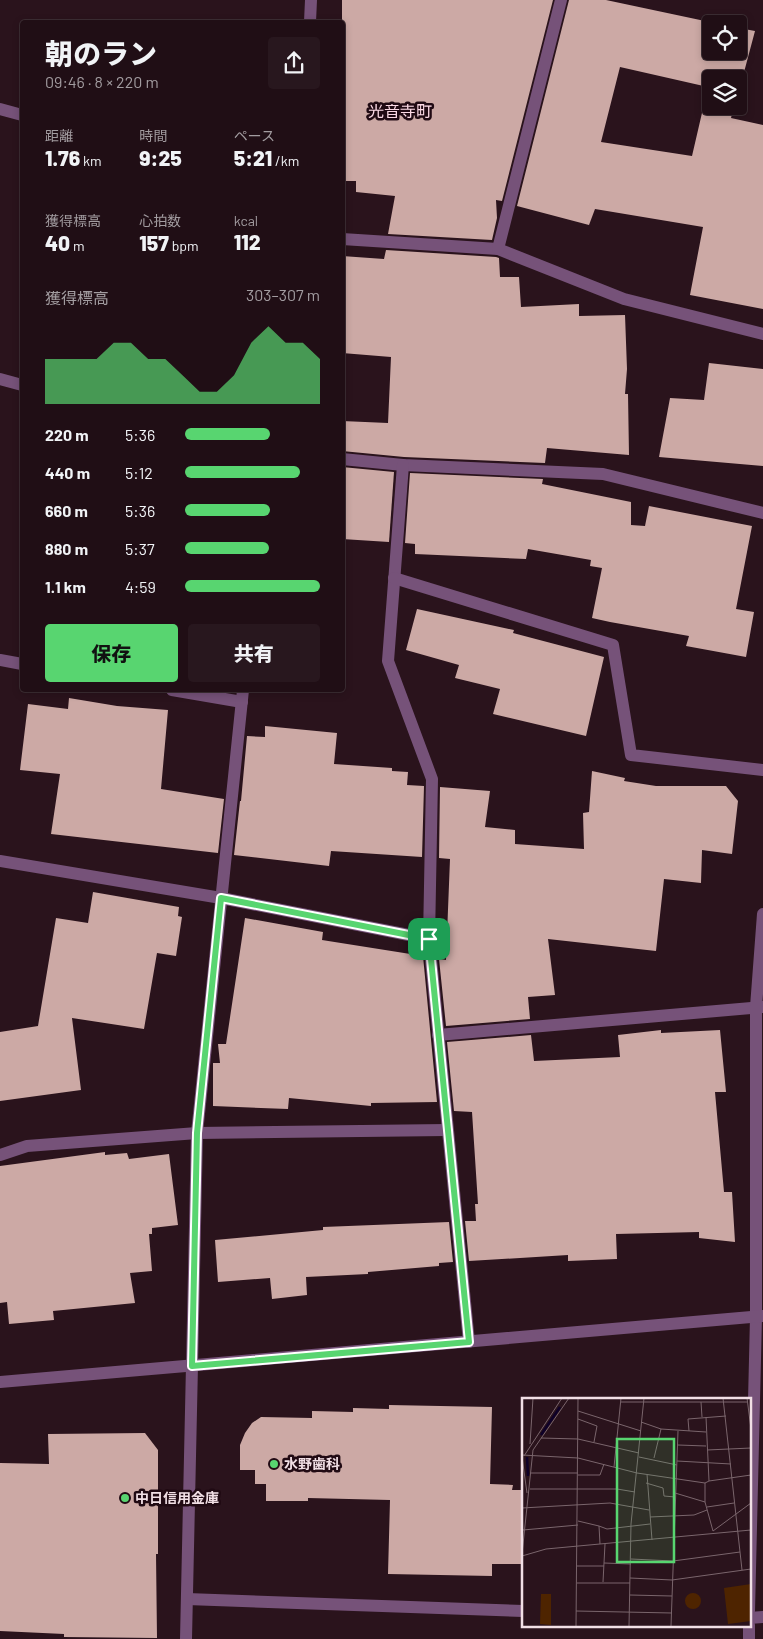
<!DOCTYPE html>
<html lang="ja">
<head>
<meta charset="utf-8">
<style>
	body { margin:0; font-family:Barlow,"Noto Sans JP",sans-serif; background:#28171e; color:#f1f3f6; height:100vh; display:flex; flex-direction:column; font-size:19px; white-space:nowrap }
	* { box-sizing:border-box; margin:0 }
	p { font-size:16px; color:#a29ca0 }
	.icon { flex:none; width:28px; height:28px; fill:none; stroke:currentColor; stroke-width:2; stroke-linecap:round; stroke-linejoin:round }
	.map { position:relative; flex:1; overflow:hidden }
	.sheet { position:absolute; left:20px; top:20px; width:325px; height:672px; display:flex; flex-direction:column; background:#200e15; border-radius:5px; box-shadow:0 2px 8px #0003,0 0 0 1px #3d2e34 }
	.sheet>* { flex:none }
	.fabs { position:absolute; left:702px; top:15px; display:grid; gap:10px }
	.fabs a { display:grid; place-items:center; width:45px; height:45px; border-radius:5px; background:#200e15; box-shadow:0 2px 8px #0003,0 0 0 1px #3d2e34; font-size:25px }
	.pin { position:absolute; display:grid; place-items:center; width:42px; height:42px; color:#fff; margin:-21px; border-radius:10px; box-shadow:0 2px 8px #0006 }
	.round { display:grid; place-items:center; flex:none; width:52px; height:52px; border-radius:5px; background:#28171e }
	.summary { display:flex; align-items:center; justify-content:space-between; height:85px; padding:0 25px }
	h1 { font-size:28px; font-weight:800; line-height:38px }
	.metrics { display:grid; grid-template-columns:repeat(3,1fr); gap:8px; height:85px; padding:5px 25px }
	.metrics div { display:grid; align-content:center }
	.metrics b { font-size:21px; font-weight:800 }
	.metrics small { font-size:14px; font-weight:400 }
	.metrics p { font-size:14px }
	.chart { height:140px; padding:10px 25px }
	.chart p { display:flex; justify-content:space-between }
	.chart svg { width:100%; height:90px; margin-top:5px; fill:#58d570; opacity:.7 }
	.action { display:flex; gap:10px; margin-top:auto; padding:10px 25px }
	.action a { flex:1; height:58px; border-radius:5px; background:#58d570; color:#111; font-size:20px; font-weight:800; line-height:58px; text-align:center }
	.action a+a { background:#28171e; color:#f1f3f6 }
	ul { padding:0 25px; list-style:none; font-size:16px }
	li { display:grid; grid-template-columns:80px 60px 1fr; align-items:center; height:38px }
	li i { height:12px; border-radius:6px; background:#58d570 }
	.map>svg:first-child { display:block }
	.building { fill:#cca9a5; fill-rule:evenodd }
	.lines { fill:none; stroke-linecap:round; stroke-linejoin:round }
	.minor { stroke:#765279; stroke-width:12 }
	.tertiary { stroke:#765279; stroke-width:12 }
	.route-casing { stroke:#fff; stroke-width:10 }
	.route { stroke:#58d570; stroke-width:6 }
	.poi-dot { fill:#58d570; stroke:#200a13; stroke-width:2 }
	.labels { text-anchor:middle; stroke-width:5; stroke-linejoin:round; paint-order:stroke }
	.poi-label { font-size:14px; font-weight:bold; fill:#f1dfe5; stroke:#200a13; text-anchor:start }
	.quarter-label { font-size:16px; fill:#fcd9e5; stroke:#200a13 }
	.inset-river { fill:none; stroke:#0e0028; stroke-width:2.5 }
	.inset-road { fill:none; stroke:#7a656c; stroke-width:1 }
	.view { fill:#58d570; fill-opacity:0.15; stroke:#58d570; stroke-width:2.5 }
	.inset-edge { fill:none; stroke:#f1dfe5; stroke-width:2.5 }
</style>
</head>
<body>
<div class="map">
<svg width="763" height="1639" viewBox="0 0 763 1639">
	<rect width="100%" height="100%" fill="#2a131c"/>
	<g class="building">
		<path d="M 342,0 L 553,0 L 502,201 L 496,200 L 497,218 L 492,240 L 388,234 L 395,196 L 356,192 L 356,181 L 342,181 Z"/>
		<path d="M 569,0 L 606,0 L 719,24 L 711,24 L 711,51 L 739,51 L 739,28 L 755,31 L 739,91 L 739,79 L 711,79 L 711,106 L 734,106 L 731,118 L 763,125 L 763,309 L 690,295 L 703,227 L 595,209 L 589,225 L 517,206 ZM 620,67 L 708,87 L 692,156 L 601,142 Z"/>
		<path d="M 386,250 L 496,257 L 499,258 L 500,277 L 519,277 L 521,307 L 579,304 L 579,316 L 625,315 L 627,369 L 625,394 L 628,394 L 629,455 L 547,448 L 545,463 L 404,457 L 342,451 L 342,421 L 388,423 L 391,357 L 342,353 L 342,256 L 384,259 Z"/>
		<path d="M 709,363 L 763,369 L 763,466 L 659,457 L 670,398 L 704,400 Z"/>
		<path d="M 342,467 L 394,472 L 389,542 L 342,539 Z"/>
		<path d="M 410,473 L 543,479 L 542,484 L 631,502 L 631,525 L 645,526 L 649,506 L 752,526 L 736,609 L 754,612 L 746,657 L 686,646 L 689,636 L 610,622 L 592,618 L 602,568 L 590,566 L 591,560 L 528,549 L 526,559 L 415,554 L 415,544 L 405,543 Z"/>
		<path d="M 417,609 L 514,630 L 513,633 L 604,657 L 586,736 L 493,714 L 500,689 L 455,678 L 459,665 L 406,650 Z"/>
		<path d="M 69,698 L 117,706 L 168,710 L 161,789 L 224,799 L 218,853 L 51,834 L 60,774 L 20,770 L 28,704 L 68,709 Z"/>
		<path d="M 265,726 L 337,733 L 334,764 L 392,768 L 392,771 L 408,772 L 407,785 L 424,786 L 422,857 L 331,851 L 329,866 L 234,855 L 240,801 L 241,801 L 247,736 L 265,737 Z"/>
		<path d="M 592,771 L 625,778 L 624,781 L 656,786 L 726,786 L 738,801 L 732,854 L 702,850 L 701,883 L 664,879 L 656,951 L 548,939 L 555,995 L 528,997 L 530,1019 L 446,1026 L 439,959 L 446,960 L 450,859 L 439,858 L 440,787 L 490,791 L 485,827 L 515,830 L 515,844 L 584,849 L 583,813 L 589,812 Z"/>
		<path d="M 93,892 L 179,907 L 178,916 L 182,917 L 176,956 L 157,953 L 144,1029 L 72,1018 L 81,1090 L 0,1101 L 0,1032 L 38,1026 L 56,918 L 88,923 Z"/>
		<path d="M 245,918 L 323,932 L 322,940 L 423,956 L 437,1102 L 371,1103 L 371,1106 L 289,1098 L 288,1109 L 213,1106 L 213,1063 L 220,1063 L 218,1044 L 226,1044 Z"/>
		<path d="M 661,1030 L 661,1033 L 720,1030 L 726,1092 L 715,1092 L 724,1192 L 732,1192 L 735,1242 L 699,1238 L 699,1232 L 616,1234 L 617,1259 L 568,1261 L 568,1255 L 469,1261 L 465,1221 L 476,1221 L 475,1204 L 478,1204 L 472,1112 L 454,1111 L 447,1042 L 531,1035 L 534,1061 L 620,1057 L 618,1035 Z"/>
		<path d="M 105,1152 L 105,1155 L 127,1153 L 129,1159 L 169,1154 L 178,1225 L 152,1228 L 152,1234 L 149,1234 L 152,1271 L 130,1273 L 135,1303 L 53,1311 L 54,1320 L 9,1324 L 7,1302 L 0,1303 L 0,1166 Z"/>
		<path d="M 449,1222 L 453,1262 L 439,1263 L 439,1266 L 368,1272 L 368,1274 L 306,1277 L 307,1295 L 272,1299 L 270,1278 L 218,1282 L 215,1240 L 323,1230 L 323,1227 Z"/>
		<path d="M 389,1405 L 492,1407 L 490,1484 L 513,1485 L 512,1490 L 523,1490 L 523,1564 L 492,1564 L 492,1576 L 388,1574 L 390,1500 L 308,1498 L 308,1501 L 266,1501 L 266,1484 L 255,1484 L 255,1470 L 240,1470 L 240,1445 L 245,1433 L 252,1423 L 261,1417 L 312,1418 L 312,1411 L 353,1412 L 353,1408 L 389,1409 Z"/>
		<path d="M 145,1433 L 158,1450 L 158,1554 L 156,1554 L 157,1638 L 64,1637 L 64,1634 L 0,1631 L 0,1463 L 49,1464 L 48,1434 Z"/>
	</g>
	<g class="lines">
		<g class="minor">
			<path d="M 310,22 L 311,0"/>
			<path d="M 0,109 L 22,115"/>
			<path d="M 342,239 L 498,249 L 624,299 L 763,334"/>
			<path d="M 498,249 L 561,0"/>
			<path d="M 0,379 L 22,385"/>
			<path d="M 342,459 L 403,465 L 603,474 L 763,513"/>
			<path d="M 403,465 L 388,661 L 432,779 L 429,939 L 469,1342"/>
			<path d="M 394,578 L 613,645 L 631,755 L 763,770"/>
			<path d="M 0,660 L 22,664"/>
			<path d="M 172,690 L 242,702"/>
			<path d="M 0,861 L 221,898 L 429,939"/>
			<path d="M 438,1035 L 763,1007"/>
			<path d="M 0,1155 L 27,1146 L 197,1133 L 447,1130"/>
			<path d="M 192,1365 L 197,1133 L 243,690"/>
			<path d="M 187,1599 L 523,1611"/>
			<path d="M 749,1611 L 756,1317 L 756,1007 L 763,914"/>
			<path d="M 749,1618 L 763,1617"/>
			<path d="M 749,1639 L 749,1625"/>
		</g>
		<g class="tertiary">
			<path d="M 0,1382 L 763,1316"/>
			<path d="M 186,1639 L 192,1365"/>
		</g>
	</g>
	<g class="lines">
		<g class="route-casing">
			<path id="route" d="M 221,898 L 429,939 L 469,1342 L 192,1366 L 197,1133 Z"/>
		</g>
		<use href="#route" class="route"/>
	</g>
	<g class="poi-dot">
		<circle cx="274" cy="1464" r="5"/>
		<circle cx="125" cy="1498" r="5"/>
	</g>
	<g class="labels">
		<g class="poi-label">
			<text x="284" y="1469">水野歯科</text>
			<text x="135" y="1503">中日信用金庫</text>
		</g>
		<g class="quarter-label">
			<text x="400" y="117">光音寺町</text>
		</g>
	</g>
	<g transform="translate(522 1398)">
		<rect width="229" height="229" fill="#2a131c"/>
		<path d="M 229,186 L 229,223 L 206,226 L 202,190 ZM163 203a8 8 0 1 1 16 0a8 8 0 1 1-16 0ZM 19,196 L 29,196 L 29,227 L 18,226 Z" fill="#4e2400"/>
		<path class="inset-river" d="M 19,37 L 38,9M 5,59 L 6,78"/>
		<path class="inset-road" d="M 201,0 L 220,172M 225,0 L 229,31M 99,4 L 225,4M 179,4 L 180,19M 56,13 L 119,33M 184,19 L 187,83 L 183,85 L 183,104 L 191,133M 56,21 L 75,28 L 72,44M 119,24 L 139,31 L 184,34M 167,33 L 166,21 L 204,18M 19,40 L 56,41 L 117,55M 8,46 L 11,0M 156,47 L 184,48M 185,52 L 229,50M 0,57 L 56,60 L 115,75 L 183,85M 2,58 L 40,0M 0,59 L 5,95M 117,59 L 155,67M 132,60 L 139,31M 155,63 L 209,66M 92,69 L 99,0M 8,75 L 56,75M 125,76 L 130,142M 56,77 L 78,77 L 82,66M 187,83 L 229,77M 124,85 L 141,90 L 142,98 L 153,99M 8,91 L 95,91 L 113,94M 153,95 L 183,104M 185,109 L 212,105M 0,110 L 88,105 L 127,112M 128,119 L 172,117 L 185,112M 56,123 L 77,128 L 78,146M 77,128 L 85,131 L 128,126M 1,132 L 56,127M 191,133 L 229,105M 0,156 L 11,52 L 47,0M 0,158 L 24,151 L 229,132M 109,161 L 151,163 L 218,154M 82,165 L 109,166M 55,168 L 82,168M 108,180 L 150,182 L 229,171M 81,184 L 83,146M 55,185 L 108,185M 108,197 L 150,198M 54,213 L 150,215M 54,228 L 56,0M 107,228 L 109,126 L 122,0M 149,228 L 156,33"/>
		<path class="view" d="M 95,41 L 152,41 L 152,164 L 95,164 Z"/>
		<rect width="229" height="229" class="inset-edge"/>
	</g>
</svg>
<div class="fabs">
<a><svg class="icon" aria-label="locate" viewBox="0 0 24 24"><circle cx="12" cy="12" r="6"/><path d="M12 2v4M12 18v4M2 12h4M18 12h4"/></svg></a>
<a><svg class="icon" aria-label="layers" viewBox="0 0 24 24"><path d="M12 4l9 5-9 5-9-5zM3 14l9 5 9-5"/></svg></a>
</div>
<div class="pin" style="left:429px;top:939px;background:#1e9e55"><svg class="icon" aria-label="arrive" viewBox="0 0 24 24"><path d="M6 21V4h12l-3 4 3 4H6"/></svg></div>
<section class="sheet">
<div class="summary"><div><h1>朝のラン</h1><p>09:46 · 8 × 220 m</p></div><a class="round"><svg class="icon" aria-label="share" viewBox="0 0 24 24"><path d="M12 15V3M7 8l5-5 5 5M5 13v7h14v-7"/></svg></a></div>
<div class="metrics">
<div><p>距離</p><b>1.76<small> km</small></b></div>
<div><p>時間</p><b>9:25</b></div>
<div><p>ペース</p><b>5:21<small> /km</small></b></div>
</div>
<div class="metrics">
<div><p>獲得標高</p><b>40<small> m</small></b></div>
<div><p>心拍数</p><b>157<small> bpm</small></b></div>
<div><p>kcal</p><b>112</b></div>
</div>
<div class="chart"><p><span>獲得標高</span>303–307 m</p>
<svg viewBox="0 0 160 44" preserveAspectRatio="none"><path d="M0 44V22L10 22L20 22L30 22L40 14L50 14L60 22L70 22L80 30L90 38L100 38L110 30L120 14L130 6L140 14L150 14L160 22V44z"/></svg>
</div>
<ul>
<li><b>220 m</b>5:36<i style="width:63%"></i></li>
<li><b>440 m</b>5:12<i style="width:85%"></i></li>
<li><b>660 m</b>5:36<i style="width:63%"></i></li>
<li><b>880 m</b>5:37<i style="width:62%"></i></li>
<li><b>1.1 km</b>4:59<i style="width:100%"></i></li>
</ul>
<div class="action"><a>保存</a><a>共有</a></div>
</section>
</div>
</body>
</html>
